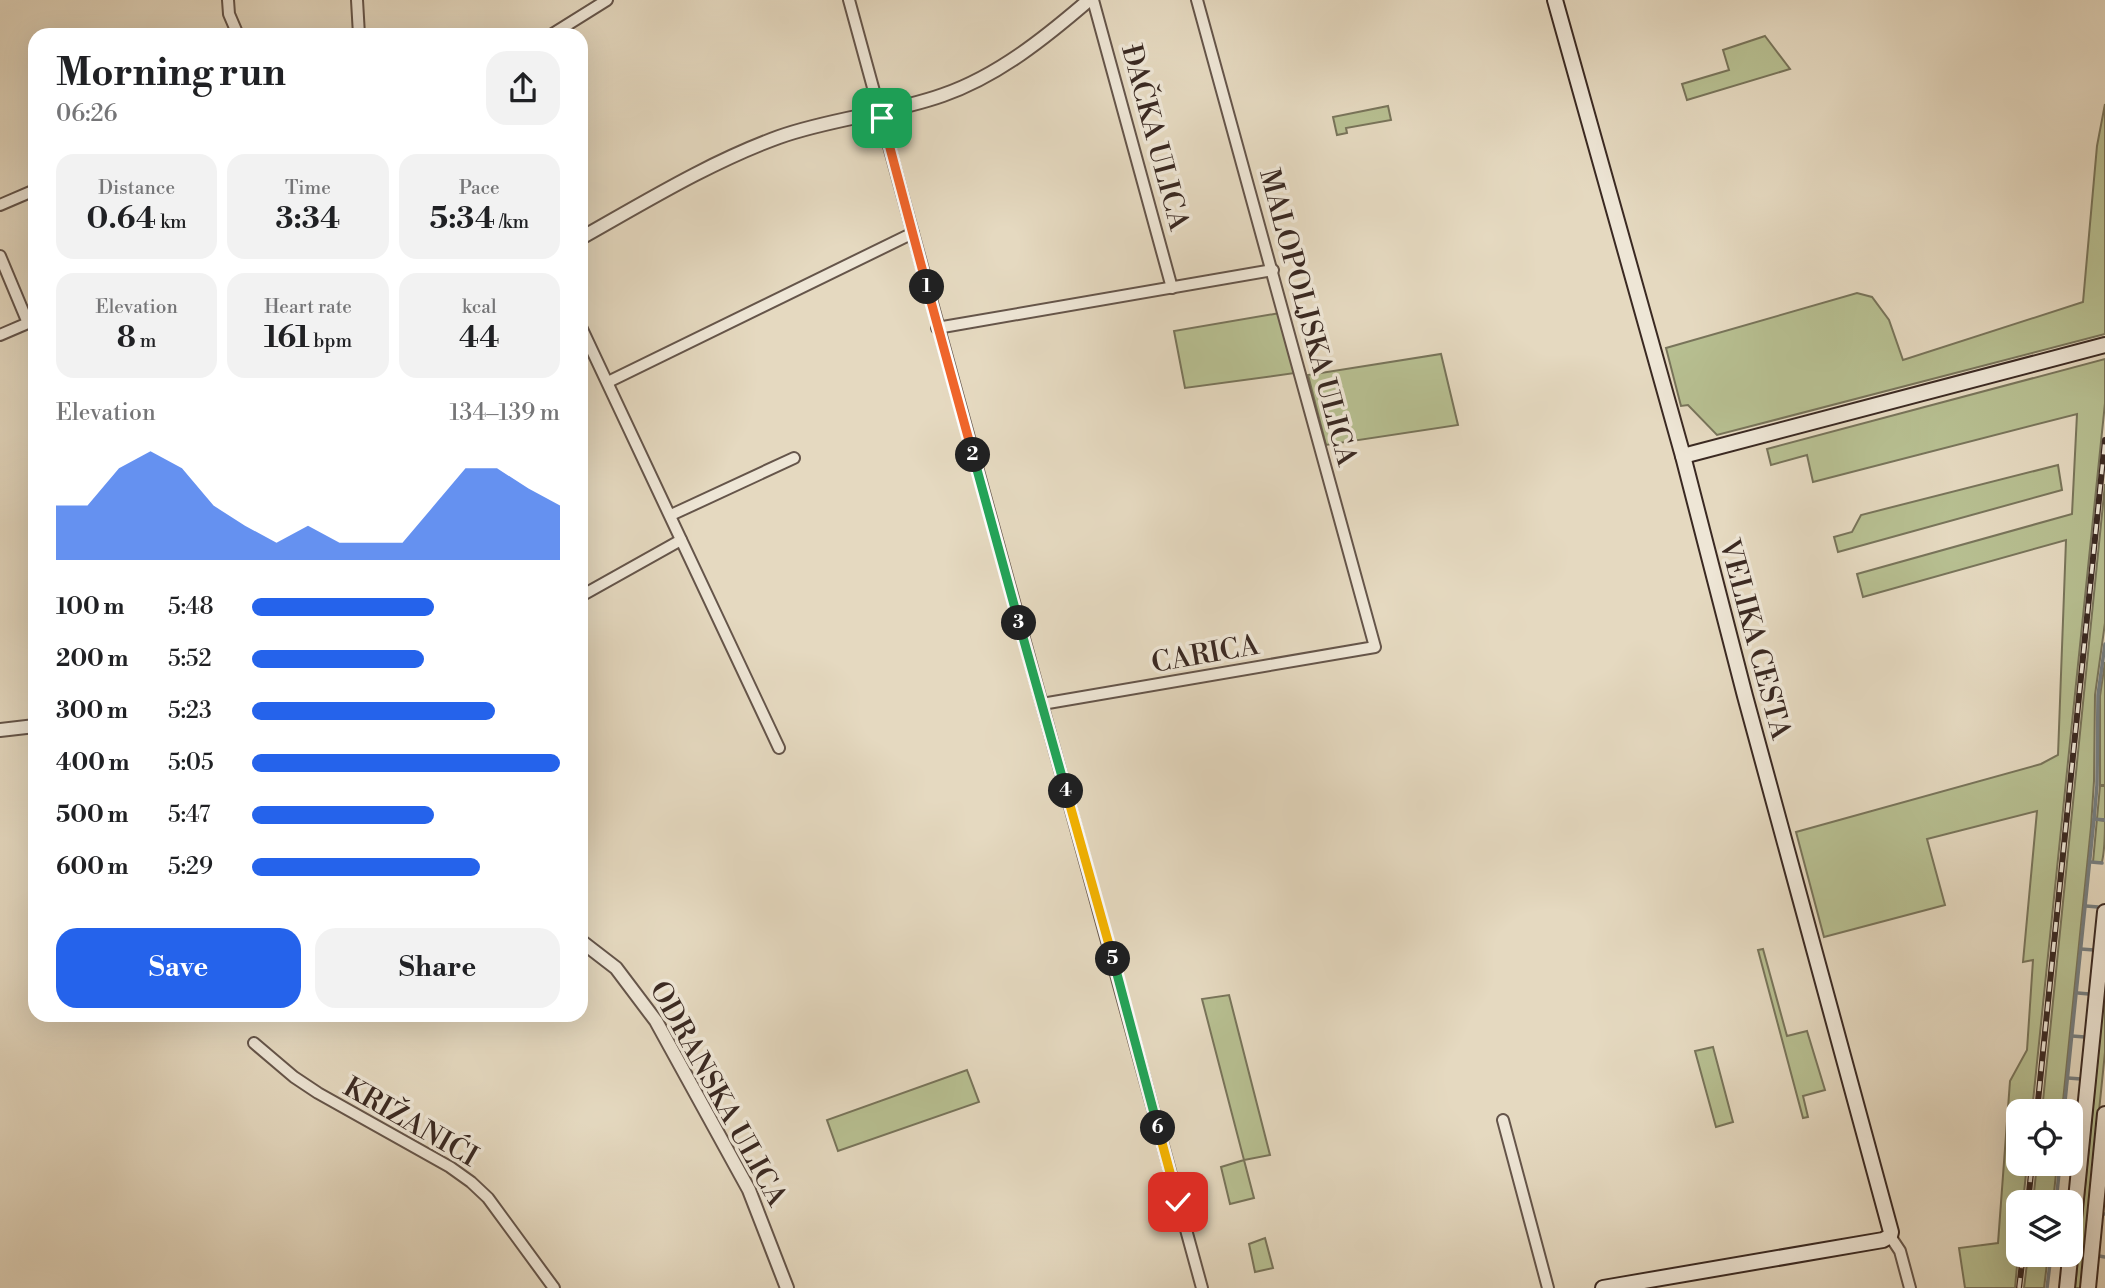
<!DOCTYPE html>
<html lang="en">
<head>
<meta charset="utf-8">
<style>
	body { margin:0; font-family:"Libre Bodoni",serif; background:#f2f2f2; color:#202124; height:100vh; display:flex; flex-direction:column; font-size:26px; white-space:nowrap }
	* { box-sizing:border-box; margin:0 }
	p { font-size:23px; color:#757577 }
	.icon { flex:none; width:38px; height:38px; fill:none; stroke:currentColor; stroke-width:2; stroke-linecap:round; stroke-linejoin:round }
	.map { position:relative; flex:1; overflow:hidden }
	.drawer { position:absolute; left:28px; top:28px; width:560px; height:994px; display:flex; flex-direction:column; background:#fff; border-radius:21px; box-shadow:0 7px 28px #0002 }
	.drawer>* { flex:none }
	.controls { position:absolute; left:2006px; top:1099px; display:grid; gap:14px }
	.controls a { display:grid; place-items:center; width:77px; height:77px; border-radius:14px; background:#fff; box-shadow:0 7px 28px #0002; font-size:35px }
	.pin { position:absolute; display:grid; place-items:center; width:60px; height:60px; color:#fff; margin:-30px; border-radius:14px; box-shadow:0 4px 10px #0006 }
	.km { position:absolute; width:35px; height:35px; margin:-18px; border-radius:50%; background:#222; color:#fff; font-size:19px; line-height:35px; text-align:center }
	.round { display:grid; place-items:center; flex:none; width:74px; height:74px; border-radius:21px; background:#f2f2f2 }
	.headline { display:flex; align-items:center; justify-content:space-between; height:119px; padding:0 28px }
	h1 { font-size:38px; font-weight:700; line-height:52px }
	.stats { display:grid; grid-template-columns:repeat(3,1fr); gap:10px; height:119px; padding:7px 28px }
	.stats div { display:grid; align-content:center; border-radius:18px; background:#f2f2f2; text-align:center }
	.stats b { font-size:30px; font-weight:700 }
	.stats small { font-size:19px; font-weight:400 }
	.stats p { font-size:19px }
	.chart { height:196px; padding:14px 28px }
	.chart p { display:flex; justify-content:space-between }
	.chart svg { width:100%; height:126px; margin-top:7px; fill:#2563eb; opacity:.7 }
	.primary-button { display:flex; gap:14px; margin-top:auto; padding:14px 28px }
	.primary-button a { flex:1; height:80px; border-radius:21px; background:#2563eb; color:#fff; font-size:28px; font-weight:700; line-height:80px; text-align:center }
	.primary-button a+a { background:#f2f2f2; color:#202124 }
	ul { padding:0 28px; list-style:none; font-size:23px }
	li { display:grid; grid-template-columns:112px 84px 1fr; align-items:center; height:52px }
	li i { height:18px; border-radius:9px; background:#2563eb }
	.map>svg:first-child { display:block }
	.green { fill:#b7bf91; stroke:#78745a; stroke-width:2 }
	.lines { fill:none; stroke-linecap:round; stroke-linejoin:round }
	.stream { stroke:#757e80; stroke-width:3.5 }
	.minor-casing { stroke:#65554a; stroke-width:14 }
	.tertiary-casing { stroke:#65554a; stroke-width:16 }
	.secondary-casing { stroke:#3a2922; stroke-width:18 }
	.minor { stroke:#eee6d6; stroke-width:10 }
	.tertiary { stroke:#eee6d6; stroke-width:12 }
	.secondary { stroke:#eee6d6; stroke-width:14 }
	.rail-casing { stroke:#3a2922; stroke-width:6 }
	.rail { stroke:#eee6d6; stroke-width:3.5; stroke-dasharray:10; stroke-linecap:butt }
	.split-1-casing { stroke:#fff; stroke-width:14 }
	.split-2-casing { stroke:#fff; stroke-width:14 }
	.split-3-casing { stroke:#fff; stroke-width:14 }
	.split-4-casing { stroke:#fff; stroke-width:14 }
	.split-5-casing { stroke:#fff; stroke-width:14 }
	.split-6-casing { stroke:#fff; stroke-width:14 }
	.split-7-casing { stroke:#fff; stroke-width:14 }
	.split-1 { stroke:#f0652b; stroke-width:9 }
	.split-2 { stroke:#f0652b; stroke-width:9 }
	.split-3 { stroke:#22a559; stroke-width:9 }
	.split-4 { stroke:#22a559; stroke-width:9 }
	.split-5 { stroke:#f5b400; stroke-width:9 }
	.split-6 { stroke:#22a559; stroke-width:9 }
	.split-7 { stroke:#f5b400; stroke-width:9 }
	.labels { text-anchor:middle; stroke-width:7; stroke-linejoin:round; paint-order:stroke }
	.street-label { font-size:28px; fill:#3a2922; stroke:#eee6d6 }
</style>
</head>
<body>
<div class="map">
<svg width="2105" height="1288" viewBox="0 0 2105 1288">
	<rect width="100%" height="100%" fill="#e5d9c0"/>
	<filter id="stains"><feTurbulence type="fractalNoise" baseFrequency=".00286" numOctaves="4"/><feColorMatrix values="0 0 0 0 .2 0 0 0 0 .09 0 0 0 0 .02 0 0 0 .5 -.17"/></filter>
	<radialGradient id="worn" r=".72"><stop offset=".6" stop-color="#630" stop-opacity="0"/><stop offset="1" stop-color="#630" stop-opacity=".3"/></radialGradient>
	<g class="green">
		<path d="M 1765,36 L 1790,69 L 1687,100 L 1682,84 L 1729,70 L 1723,50 Z"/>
		<path d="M 2105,104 L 2105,334 L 1717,435 L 1688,405 L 1681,406 L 1666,348 L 1857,293 L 1872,297 L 1889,320 L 1903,360 L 2083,302 L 2097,146 Z"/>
		<path d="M 1388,106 L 1391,120 L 1346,128 L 1347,133 L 1337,135 L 1333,117 Z"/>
		<path d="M 1280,313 L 1295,373 L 1185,388 L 1174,331 Z"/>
		<path d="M 1441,354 L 1458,425 L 1326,445 L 1308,375 Z"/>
		<path d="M 2105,359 L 2105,403 L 2032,1111 L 2018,1111 L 2018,1164 L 2027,1164 L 2023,1202 L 2018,1202 L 2018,1255 L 2015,1288 L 1965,1288 L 1959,1248 L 1998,1243 L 2010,1081 L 2027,1050 L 2033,960 L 2023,962 L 2037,811 L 1927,839 L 1945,905 L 1824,937 L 1796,832 L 2041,764 L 2058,755 L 2066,540 L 1863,597 L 1857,574 L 2072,514 L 2077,414 L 1813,482 L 1807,455 L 1771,465 L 1767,449 Z"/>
		<path d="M 2058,465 L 2062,490 L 1838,552 L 1834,537 L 1852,532 L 1861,515 Z"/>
		<path d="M 2105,484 L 2105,623 L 2095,695 L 2094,781 L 2091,827 L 2062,1111 L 2042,1111 Z"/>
		<path d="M 2105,662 L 2105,785 L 2100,785 L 2100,696 Z"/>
		<path d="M 2100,786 L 2105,786 L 2105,819 L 2099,820 L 2105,821 C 2105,835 2105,849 2102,862 L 2093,862 Z"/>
		<path d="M 1763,949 L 1787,1036 L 1807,1031 L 1825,1090 L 1803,1096 L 1808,1117 L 1803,1118 L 1758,950 Z"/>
		<path d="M 2105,984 L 2105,1052 L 2081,1288 L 2075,1288 Z"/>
		<path d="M 1229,995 L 1270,1155 L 1244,1160 L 1254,1198 L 1230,1204 L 1221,1167 L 1244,1160 L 1202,999 Z"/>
		<path d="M 1713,1047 L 1733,1122 L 1716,1127 L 1695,1051 Z"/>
		<path d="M 967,1070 L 979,1102 L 838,1151 L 827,1120 Z"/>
		<path d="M 2037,1164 L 2057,1164 L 2053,1202 L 2033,1202 Z"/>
		<path d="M 1265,1238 L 1273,1268 L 1255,1272 L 1249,1244 Z"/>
		<path d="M 2028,1255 L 2048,1255 L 2044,1288 L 2024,1288 Z"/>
	</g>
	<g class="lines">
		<g class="stream">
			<path d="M 2094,819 L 2105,820"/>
			<path d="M 2091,862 L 2102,863"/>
			<path d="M 2086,906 L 2098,907"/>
			<path d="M 2081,949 L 2094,950"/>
			<path d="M 2078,993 L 2089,994"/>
			<path d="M 2072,1036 L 2085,1037"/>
			<path d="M 2068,1078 L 2081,1079"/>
			<path d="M 2064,1111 L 2094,819 L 2097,785 L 2098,695 L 2105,644"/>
			<path d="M 2070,1123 L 2076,1124"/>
			<path d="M 2060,1166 L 2072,1167"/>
			<path d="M 2056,1202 L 2060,1164"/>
			<path d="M 2103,1214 L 2105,1214"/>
			<path d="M 2099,1256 L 2105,1257"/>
			<path d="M 2047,1288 L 2051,1255"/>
		</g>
		<g class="minor-casing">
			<g id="minor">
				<path d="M 228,0 L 229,14 L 238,35"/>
				<path d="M 357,0 L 359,35"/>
				<path d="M 849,0 L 1202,1288"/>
				<path d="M 1093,0 L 1172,288"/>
				<path d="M 551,35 L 607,0"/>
				<path d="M 0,205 L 35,190"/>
				<path d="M 0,256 L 28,323"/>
				<path d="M 581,327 L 779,748"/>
				<path d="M 937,328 L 1273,270"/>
				<path d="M 0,335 L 35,320"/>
				<path d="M 608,382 L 913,233"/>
				<path d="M 671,515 L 794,458"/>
				<path d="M 581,596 L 681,540"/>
				<path d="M 1042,704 L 1375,647 L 1197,0"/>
				<path d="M 254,1043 L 294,1077 L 318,1093 L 450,1167 L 471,1182 L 488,1198 L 554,1288"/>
				<path d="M 1503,1120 L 1548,1288"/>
				<path d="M 1890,1236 L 1900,1251 L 1910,1288"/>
			</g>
		</g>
		<g class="tertiary-casing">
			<g id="tertiary">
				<path d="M 581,238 C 645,202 710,162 779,137 C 832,118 890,114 943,95 C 998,76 1046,37 1089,0"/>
				<path d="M 0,730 L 35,726"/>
				<path d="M 581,941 L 616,968 L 656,1021 L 749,1190 L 787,1288"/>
			</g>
		</g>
		<g class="secondary-casing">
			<g id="secondary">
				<path d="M 1555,0 L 1683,456 L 1745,696 L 1891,1232 L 1890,1236 L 1883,1240 L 1603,1288"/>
				<path d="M 1683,456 L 2105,345"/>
				<path d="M 2067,1288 L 2105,912"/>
				<path d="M 2088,1288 L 2105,1114"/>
			</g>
		</g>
		<use href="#minor" class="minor"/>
		<use href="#tertiary" class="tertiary"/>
		<use href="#secondary" class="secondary"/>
		<g class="rail-casing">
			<g id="rail">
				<path d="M 2037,1111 L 2105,440"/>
				<path d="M 2028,1202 L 2032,1164"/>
				<path d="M 2019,1288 L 2023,1255"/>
			</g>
		</g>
		<use href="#rail" class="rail"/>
	</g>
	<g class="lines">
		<g class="split-1-casing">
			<path id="split-1" d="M 882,118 L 927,287"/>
		</g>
		<g class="split-2-casing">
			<path id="split-2" d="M 927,287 L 973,455"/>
		</g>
		<g class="split-3-casing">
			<path id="split-3" d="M 973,455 L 1019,623"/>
		</g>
		<g class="split-4-casing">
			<path id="split-4" d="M 1019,623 L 1066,791"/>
		</g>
		<g class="split-5-casing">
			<path id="split-5" d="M 1066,791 L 1113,959"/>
		</g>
		<g class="split-6-casing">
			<path id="split-6" d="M 1113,959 L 1158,1128"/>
		</g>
		<g class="split-7-casing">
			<path id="split-7" d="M 1158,1128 L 1178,1202"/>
		</g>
		<use href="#split-1" class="split-1"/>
		<use href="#split-2" class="split-2"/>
		<use href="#split-3" class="split-3"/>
		<use href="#split-4" class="split-4"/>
		<use href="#split-5" class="split-5"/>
		<use href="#split-6" class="split-6"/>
		<use href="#split-7" class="split-7"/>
	</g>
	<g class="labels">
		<g class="street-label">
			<text transform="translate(1156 137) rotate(75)" y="10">ĐAČKA ULICA</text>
			<text transform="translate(1309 317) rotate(75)" y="10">MALOPOLJSKA ULICA</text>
			<text transform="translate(1756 639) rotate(75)" y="10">VELIKA CESTA</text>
			<text transform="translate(1205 653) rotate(-10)" y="10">CARICA</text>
			<text transform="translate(719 1093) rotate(61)" y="10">ODRANSKA ULICA</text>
			<text transform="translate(411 1121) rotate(30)" y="10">KRIŽANIĆI</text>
		</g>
	</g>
	<rect width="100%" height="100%" filter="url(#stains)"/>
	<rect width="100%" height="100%" fill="url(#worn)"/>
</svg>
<div class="controls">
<a><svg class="icon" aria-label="locate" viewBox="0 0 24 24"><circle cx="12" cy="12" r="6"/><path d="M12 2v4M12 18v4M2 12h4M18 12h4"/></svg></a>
<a><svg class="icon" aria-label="layers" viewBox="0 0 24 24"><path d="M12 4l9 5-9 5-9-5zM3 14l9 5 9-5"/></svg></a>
</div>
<div class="pin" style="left:882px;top:118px;background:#1e9e55"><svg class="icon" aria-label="arrive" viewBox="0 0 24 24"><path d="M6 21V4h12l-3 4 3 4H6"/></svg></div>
<div class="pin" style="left:1178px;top:1202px;background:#d93025"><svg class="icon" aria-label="check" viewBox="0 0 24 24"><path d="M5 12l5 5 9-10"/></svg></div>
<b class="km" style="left:927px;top:287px">1</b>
<b class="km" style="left:973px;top:455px">2</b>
<b class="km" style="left:1019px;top:623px">3</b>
<b class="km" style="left:1066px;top:791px">4</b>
<b class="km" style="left:1113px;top:959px">5</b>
<b class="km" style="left:1158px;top:1128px">6</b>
<section class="drawer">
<div class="headline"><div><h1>Morning run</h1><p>06:26</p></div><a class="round"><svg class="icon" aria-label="share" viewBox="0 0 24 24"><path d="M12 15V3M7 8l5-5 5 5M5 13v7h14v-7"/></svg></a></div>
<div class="stats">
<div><p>Distance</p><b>0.64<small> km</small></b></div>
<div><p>Time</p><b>3:34</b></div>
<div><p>Pace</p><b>5:34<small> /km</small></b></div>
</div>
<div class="stats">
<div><p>Elevation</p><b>8<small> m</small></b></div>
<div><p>Heart rate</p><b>161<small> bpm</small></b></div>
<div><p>kcal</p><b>44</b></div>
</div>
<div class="chart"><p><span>Elevation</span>134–139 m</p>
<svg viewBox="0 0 160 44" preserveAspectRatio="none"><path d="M0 44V25L10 25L20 12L30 6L40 12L50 25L60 32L70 38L80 32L90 38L100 38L110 38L120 25L130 12L140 12L150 19L160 25V44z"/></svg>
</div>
<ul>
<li><b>100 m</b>5:48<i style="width:59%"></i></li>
<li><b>200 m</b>5:52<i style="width:56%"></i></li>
<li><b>300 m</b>5:23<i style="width:79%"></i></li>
<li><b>400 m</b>5:05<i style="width:100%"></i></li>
<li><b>500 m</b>5:47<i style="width:59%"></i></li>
<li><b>600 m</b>5:29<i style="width:74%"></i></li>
</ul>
<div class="primary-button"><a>Save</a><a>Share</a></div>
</section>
</div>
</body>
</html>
